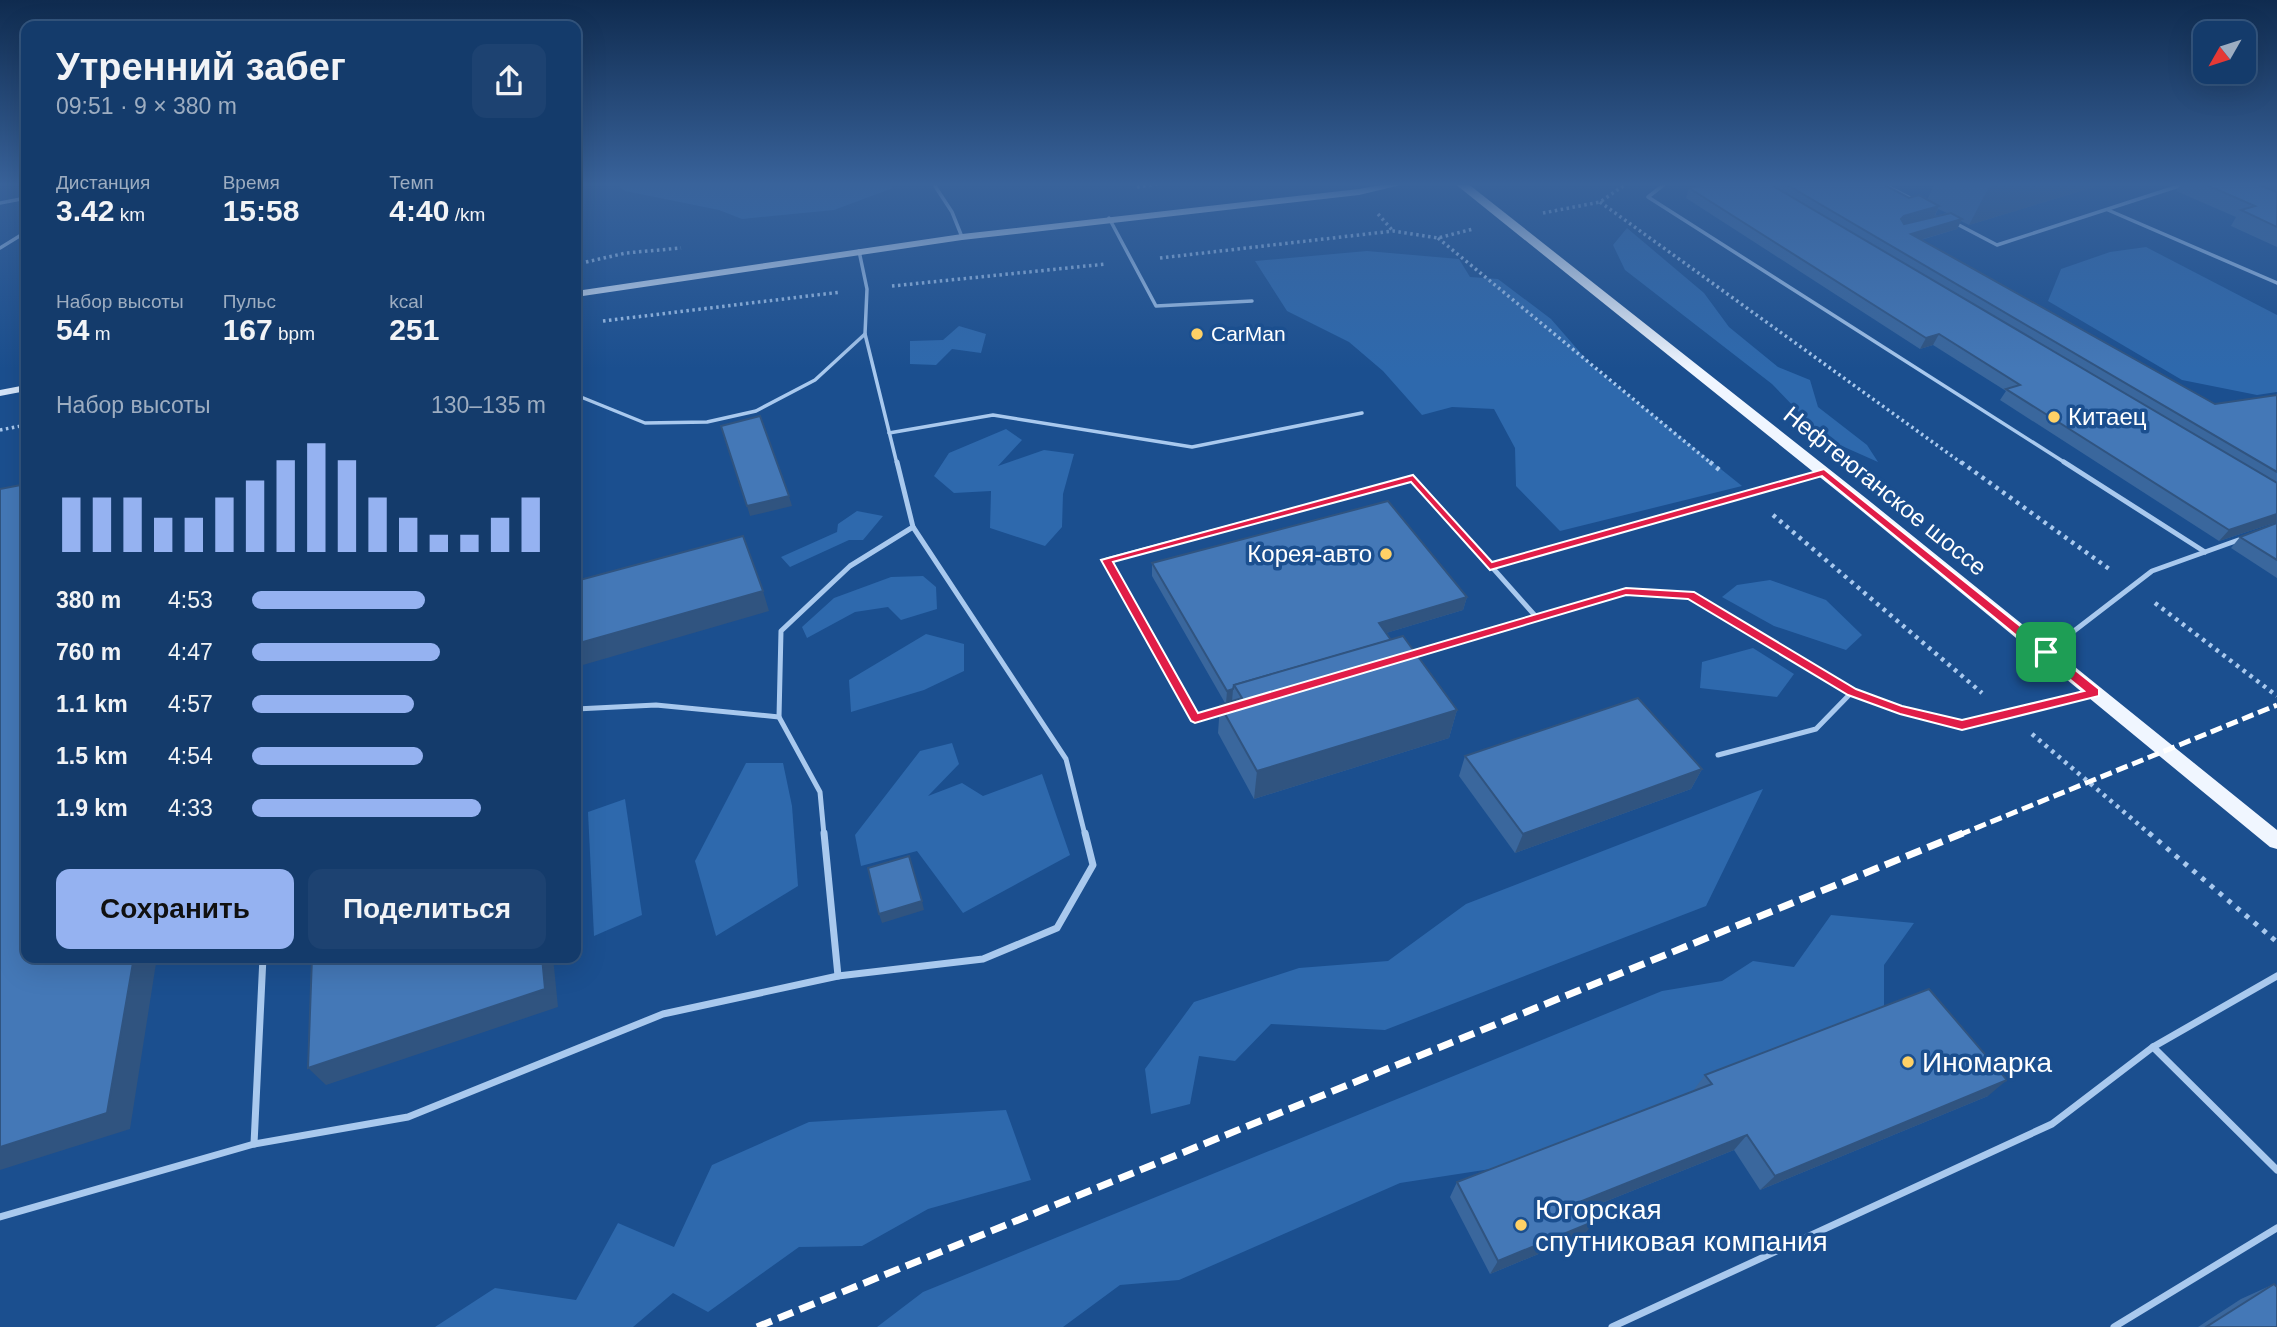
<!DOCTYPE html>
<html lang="ru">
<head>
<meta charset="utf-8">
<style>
	body { margin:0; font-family:Arial,sans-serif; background:#1d4271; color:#f1f3f6; height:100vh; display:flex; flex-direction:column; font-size:26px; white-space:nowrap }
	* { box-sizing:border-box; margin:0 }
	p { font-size:23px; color:#9dadc1 }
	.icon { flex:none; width:38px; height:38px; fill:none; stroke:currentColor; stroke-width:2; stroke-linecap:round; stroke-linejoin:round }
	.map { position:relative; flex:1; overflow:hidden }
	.panel { position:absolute; left:21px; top:21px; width:560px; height:942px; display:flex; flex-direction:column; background:#143b6b; border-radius:14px; box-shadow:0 7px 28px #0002,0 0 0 2px #33557e }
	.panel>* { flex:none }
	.needle { width:46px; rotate:231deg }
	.tools { position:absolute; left:2193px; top:21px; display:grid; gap:14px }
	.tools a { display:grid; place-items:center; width:63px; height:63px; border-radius:14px; background:#143b6b; box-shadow:0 7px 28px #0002,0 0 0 2px #33557e; font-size:35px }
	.pin { position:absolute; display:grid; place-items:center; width:60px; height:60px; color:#fff; margin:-30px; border-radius:14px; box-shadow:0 4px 10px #0006 }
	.round { display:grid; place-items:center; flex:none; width:74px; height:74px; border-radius:14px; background:#1d4271 }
	.headline { display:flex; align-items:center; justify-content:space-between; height:119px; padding:0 35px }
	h1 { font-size:38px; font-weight:700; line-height:52px }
	.figures { display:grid; grid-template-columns:repeat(3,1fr); gap:10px; height:119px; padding:7px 35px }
	.figures div { display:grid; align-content:center }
	.figures b { font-size:30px; font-weight:700 }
	.figures small { font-size:19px; font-weight:400 }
	.figures p { font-size:19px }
	.chart { height:196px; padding:14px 35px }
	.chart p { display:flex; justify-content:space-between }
	.chart svg { width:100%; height:126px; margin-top:7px; stroke:#95b2f1; stroke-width:6 }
	.button { display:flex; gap:14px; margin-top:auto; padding:14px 35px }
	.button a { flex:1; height:80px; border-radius:14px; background:#95b2f1; color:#111; font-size:28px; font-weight:700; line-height:80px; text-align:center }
	.button a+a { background:#1d4271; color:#f1f3f6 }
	ul { padding:0 35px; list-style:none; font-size:23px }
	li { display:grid; grid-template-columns:112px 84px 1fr; align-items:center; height:52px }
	li i { height:18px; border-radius:9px; background:#95b2f1 }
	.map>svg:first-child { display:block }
	.green { fill:#2e69ad }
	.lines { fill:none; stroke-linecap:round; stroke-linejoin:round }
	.path-far2 { stroke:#a9c9ee; stroke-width:3.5; stroke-dasharray:2.5 3.5; stroke-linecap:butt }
	.path-far1 { stroke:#a9c9ee; stroke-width:4.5; stroke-dasharray:3.5 5; stroke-linecap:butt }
	.path { stroke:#a9c9ee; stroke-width:5; stroke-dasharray:4.5 7; stroke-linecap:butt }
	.lane-far2 { stroke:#a9c9ee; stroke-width:3.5 }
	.lane-far1 { stroke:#a9c9ee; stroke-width:5 }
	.lane { stroke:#a9c9ee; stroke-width:7 }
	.secondary { fill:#d6e6fa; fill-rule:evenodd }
	.primary { fill:#f0f6ff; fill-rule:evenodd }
	.rail-far1 { stroke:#fff; stroke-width:5; stroke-dasharray:12 5; stroke-linecap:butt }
	.rail { stroke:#fff; stroke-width:7; stroke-dasharray:16 7; stroke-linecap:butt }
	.wall { fill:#3a679d; fill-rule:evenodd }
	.shaded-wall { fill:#305480 }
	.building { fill:#4478b7; stroke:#305480; stroke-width:2 }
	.route { fill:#e11d48; stroke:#fff; stroke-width:2; fill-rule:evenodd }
	.poi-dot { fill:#ffd166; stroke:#1b4f8f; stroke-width:2.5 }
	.labels { text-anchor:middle; stroke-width:7; stroke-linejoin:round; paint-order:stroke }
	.far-poi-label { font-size:21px; fill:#fff; stroke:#1b4f8f; text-anchor:start }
	.poi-label { font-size:24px; fill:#fff; stroke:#1b4f8f; text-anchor:start }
	.street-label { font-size:24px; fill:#fff; stroke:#1b4f8f }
	.near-poi-label { font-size:28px; fill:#fff; stroke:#1b4f8f; text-anchor:start }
</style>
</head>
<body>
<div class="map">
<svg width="2277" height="1327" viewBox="0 0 2277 1327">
	<rect width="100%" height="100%" fill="#1b4f8f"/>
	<g class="green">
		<path d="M 616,183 L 885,183 L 893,188 L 834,210 L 742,219 L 719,210 L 625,191 Z"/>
		<path d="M 1627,228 L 1704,293 L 1729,327 L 1778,367 L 1810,380 L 1818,407 L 1867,445 L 1878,462 L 1824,438 L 1772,384 L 1625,270 L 1613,245 Z"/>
		<path d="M 2146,247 L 2277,315 L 2277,392 L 2257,395 L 2182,380 L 2048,301 L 2061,269 L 2110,252 Z"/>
		<path d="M 1367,251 L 1459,259 L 1470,277 L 1498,279 L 1551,319 L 1592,366 L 1742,486 L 1560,531 L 1516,486 L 1515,448 L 1494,409 L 1452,407 L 1422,415 L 1383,371 L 1349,342 L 1287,311 L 1255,261 Z"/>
		<path d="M 959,326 L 986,334 L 981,353 L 952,349 L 936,365 L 910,364 L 910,341 L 943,340 Z"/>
		<path d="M 1006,429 L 1022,440 L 998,466 L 1044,450 L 1074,454 L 1063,494 L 1062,527 L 1045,546 L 990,528 L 991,491 L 954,493 L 934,476 L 949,453 Z"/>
		<path d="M 857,511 L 883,516 L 863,540 L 849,540 L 790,567 L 781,557 L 837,532 L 838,524 Z"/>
		<path d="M 923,576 L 936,587 L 937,609 L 901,620 L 888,607 L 855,612 L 807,638 L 802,627 L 834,598 L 891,577 Z"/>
		<path d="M 1770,580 L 1826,600 L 1862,635 L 1846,650 L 1774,626 L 1722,597 L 1737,585 Z"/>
		<path d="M 926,634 L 964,644 L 964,671 L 924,690 L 851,712 L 849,680 Z"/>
		<path d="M 1753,648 L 1794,674 L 1777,697 L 1700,688 L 1702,662 Z"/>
		<path d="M 952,743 L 959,764 L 928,796 L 962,783 L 983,796 L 1042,774 L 1070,855 L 963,913 L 917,851 L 861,866 L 855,835 L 920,751 Z"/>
		<path d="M 746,763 L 783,763 L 792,806 L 798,886 L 716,936 L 695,861 Z"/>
		<path d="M 1763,789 L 1706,906 L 1385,1030 L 1271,1024 L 1235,1061 L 1199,1056 L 1190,1104 L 1151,1114 L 1145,1069 L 1194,1002 L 1299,968 L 1388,961 L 1466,904 Z"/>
		<path d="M 625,799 L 642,915 L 594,936 L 588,812 Z"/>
		<path d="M 1831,915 L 1914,923 L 1884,965 L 1884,1018 L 1693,1092 L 1542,1161 L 1400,1183 L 1179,1280 L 1120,1285 L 1063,1327 L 877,1327 L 923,1292 L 1662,991 L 1722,981 L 1753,961 L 1794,967 Z"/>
		<path d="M 1006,1110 L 1031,1180 L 928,1209 L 862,1246 L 799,1247 L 708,1312 L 673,1293 L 633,1327 L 435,1327 L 495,1288 L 576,1300 L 618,1223 L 674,1247 L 712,1165 L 809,1122 Z"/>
	</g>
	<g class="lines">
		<g class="path-far2">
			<path d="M 1137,187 L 1164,183"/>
			<path d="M 1600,202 L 1963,464"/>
			<path d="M 1543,213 L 1600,202 L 1626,184"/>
			<path d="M 1378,214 L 1393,231"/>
			<path d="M 1438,238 L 1712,464"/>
			<path d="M 1160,258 L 1393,231 L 1438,238 L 1473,229"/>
			<path d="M 586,262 L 626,253 L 681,248"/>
			<path d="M 892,286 L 1106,264"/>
			<path d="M 603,321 L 841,292"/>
			<path d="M 0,430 L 26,425"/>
		</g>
		<g class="path-far1">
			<path d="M 1710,462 L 1723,473"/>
			<path d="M 1961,462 L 2112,571"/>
			<path d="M 1773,515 L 1982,693"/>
			<path d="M 2155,603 L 2277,696"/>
			<path d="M 2032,734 L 2151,835"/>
		</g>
		<path class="path" d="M 2149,833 L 2277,942"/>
		<g class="lane-far2">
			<path d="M 933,183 L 952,212 L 962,237"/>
			<path d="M 1666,183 L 1648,197 L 2067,464"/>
			<path d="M 1881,183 L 1916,201"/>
			<path d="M 0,203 L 26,198"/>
			<path d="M 2108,210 L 2277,283"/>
			<path d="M 1109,218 L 1156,306 L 1252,301"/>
			<path d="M 1955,223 L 1997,245 L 2188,183"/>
			<path d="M 0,248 L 26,232"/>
			<path d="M 865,334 L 897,464"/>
			<path d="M 576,395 L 645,423 L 707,422 L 756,411 L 815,380 L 865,334 L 867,289 L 859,251"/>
			<path d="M 889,433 L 993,415 L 1192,447 L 1362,413"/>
		</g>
		<g class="lane-far1">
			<path d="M 897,462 L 913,527 L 1066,759 L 1085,835"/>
			<path d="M 2064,462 L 2205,552"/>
			<path d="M 1490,567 L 1821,473"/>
			<path d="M 2048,651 L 2152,571 L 2244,538"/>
			<path d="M 1411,656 L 1626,592 L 1690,595 L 1852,692 L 1900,710 L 1962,725 L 2092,693"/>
			<path d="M 576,709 L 656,705 L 779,717"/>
			<path d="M 1224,710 L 1195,718 L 1107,560 L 1413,478 L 1538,619"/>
			<path d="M 1718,755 L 1816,729 L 1852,692"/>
			<path d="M 824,835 L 820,792 L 779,717 L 781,631 L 850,566 L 913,527"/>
		</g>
		<g class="lane">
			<path d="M 824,833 L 838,976"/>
			<path d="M 2153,1047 L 2277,1170"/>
			<path d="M 254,1144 L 263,957"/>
			<path d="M 0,1217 L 254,1144 L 408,1117 L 663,1014 L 838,976 L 983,959 L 1057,928 L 1093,865 L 1085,833"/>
			<path d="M 1612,1327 L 2052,1124 L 2153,1047 L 2277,976"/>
			<path d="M 2114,1327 L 2277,1228"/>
		</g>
		<g class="secondary">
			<path d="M 1391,183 L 1409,183 L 1359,195 L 962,240 L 576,297 L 576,291 L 962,234 L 1359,189 Z"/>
			<path d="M 26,385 L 26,391 L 0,396 L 0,390 Z"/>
		</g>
		<path class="primary" d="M 1454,183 L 1467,183 L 1867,499 L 2277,830 L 2277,849 L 2270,847 L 1857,507 Z"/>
		<path class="rail-far1" d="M 1959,835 L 2277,705"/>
		<path class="rail" d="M 757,1327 L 1963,833"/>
	</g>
	<g class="wall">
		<path d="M 1710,183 L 1881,183 L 1909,198 L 1927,200 L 1935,183 L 2098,183 L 2097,186 L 1969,225 L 1961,221 L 1957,229 L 1921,240 L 2215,404 L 2277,395 L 2277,522 L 2219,541 L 2000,400 L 2006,391 L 1933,345 L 1920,349 L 1686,198 L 1689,188 ZM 1938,209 L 1947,213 L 1935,216 Z"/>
		<path d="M 2182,183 L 2277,183 L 2277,247 L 2231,226 L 2236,217 L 2176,191 Z"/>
		<path d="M 2277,523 L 2277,578 L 2231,548 L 2240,537 Z"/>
		<path d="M 1152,563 L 1467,597 L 1463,610 L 1386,633 L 1391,640 L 1457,710 L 1449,738 L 1254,799 L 1218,733 L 1220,705 L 1225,703 L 1152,576 Z"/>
		<path d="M 1465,756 L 1702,769 L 1691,789 L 1515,853 L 1459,776 Z"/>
		<path d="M 1705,1075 L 1988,1096 L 1760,1190 L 1734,1150 L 1587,1209 L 1584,1235 L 1490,1274 L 1450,1197 L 1457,1182 L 1693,1091 Z"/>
		<path d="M 2274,1284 L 2277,1327 L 2198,1327 L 2241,1299 Z"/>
	</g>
	<g class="shaded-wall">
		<path d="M 1991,183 L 2098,183 L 2097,186 L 1969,225 Z"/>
		<path d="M 1939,206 L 1934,217 L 1899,226 L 1904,216 Z"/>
		<path d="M 1962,219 L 1957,229 L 1906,244 L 1911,234 Z"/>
		<path d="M 1939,334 L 1933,345 L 1920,349 L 1926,338 Z"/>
		<path d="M 789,496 L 792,506 L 750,516 L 747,506 Z"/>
		<path d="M 2277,514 L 2277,522 L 2219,541 L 2229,530 Z"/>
		<path d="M 763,591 L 769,611 L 576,667 L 576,644 Z"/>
		<path d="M 1467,597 L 1463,610 L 1376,636 L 1379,623 Z"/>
		<path d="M 1233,689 L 1232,702 L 1226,704 L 1227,691 Z"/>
		<path d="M 1457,710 L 1449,738 L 1254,799 L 1257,771 Z"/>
		<path d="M 1702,769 L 1691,789 L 1515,853 L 1523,834 Z"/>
		<path d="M 922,901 L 924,910 L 882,923 L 879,914 Z"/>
		<path d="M 134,957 L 157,957 L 130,1129 L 0,1170 L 0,1147 Z"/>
		<path d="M 542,957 L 553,957 L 558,1007 L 326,1085 L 308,1068 Z"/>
		<path d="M 2007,1080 L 1988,1096 L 1760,1190 L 1775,1176 Z"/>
		<path d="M 1747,1135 L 1734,1150 L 1572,1215 L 1582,1201 Z"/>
		<path d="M 1595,1221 L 1584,1235 L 1490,1274 L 1498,1261 Z"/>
	</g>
	<g class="building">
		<path d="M 1710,183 L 1768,183 L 2277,483 L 2277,514 L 2229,530 L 2006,389 L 2020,385 L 1939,334 L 1926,338 L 1689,188 Z"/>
		<path d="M 1784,183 L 1881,183 L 1909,198 L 1919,195 L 1939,206 L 1904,216 L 1901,219 L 1904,224 L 1951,213 L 1962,219 L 1911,234 L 2215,404 L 2277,395 L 2277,472 Z"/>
		<path d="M 2202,183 L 2254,183 L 2277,192 L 2277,227 L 2241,210 L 2255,206 Z"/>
		<path d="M 760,416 L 789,496 L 747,506 L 721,426 Z"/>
		<path d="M 26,484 L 26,957 L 134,957 L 107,1113 L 0,1147 L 0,489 Z"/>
		<path d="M 1388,501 L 1467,597 L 1379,623 L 1391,640 L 1234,685 L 1233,689 L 1227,691 L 1152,563 Z"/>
		<path d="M 2277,523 L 2277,560 L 2240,537 Z"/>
		<path d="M 743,536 L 763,591 L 576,644 L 576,581 Z"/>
		<path d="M 1403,636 L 1457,710 L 1257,771 L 1220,705 L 1242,698 L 1234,685 Z"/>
		<path d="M 1638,698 L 1702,769 L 1523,834 L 1465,756 Z"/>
		<path d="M 909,856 L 922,901 L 879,914 L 868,868 Z"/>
		<path d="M 312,957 L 542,957 L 545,989 L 308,1068 Z"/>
		<path d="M 1929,989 L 2007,1080 L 1775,1176 L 1747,1135 L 1582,1201 L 1595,1221 L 1498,1261 L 1457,1182 L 1712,1084 L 1705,1075 Z"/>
		<path d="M 2274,1284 L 2277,1287 L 2277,1327 L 2206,1327 Z"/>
	</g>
	<linearGradient id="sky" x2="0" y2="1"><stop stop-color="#0f2b4f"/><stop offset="0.5" stop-color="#39639b"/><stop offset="1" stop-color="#39639b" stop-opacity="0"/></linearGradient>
	<rect width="2277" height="369" fill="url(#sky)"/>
	<path class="route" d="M 1824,469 L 2099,689 L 2099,696 L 1962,730 L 1900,714 L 1848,695 L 1688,599 L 1626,595 L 1195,723 L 1191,721 L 1101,560 L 1413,475 L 1492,562 ZM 1822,476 L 2084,691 L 1962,720 L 1902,706 L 1856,689 L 1694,592 L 1626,588 L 1198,713 L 1113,562 L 1411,482 L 1490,570 Z"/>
	<g class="poi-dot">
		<circle cx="1197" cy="334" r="7"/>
		<circle cx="2054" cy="417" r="7"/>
		<circle cx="1386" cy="554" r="7"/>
		<circle cx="1908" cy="1062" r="7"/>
		<circle cx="1521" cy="1225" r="7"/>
	</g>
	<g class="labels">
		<g class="far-poi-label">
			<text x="1211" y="341">CarMan</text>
		</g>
		<g class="poi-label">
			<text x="2068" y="425">Китаец</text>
			<text x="1372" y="562" text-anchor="end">Корея-авто</text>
		</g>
		<g class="street-label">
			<text transform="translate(1885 491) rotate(39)" y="8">Нефтеюганское шоссе</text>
		</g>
		<g class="near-poi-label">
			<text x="1922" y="1072">Иномарка</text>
			<text x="1535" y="1219">Югорская<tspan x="1535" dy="32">спутниковая компания</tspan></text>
		</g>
	</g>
</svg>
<div class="tools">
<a><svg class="needle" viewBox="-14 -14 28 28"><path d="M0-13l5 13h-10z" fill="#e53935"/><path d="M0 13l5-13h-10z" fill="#9dadc1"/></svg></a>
</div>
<div class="pin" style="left:2046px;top:652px;background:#1e9e55"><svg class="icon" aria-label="arrive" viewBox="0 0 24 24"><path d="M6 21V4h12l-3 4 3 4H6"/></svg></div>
<section class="panel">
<div class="headline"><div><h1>Утренний забег</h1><p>09:51 · 9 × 380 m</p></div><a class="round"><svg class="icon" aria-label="share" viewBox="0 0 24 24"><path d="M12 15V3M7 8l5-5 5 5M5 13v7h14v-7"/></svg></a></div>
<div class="figures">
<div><p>Дистанция</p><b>3.42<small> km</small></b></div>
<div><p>Время</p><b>15:58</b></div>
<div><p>Темп</p><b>4:40<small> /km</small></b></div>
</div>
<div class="figures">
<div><p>Набор высоты</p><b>54<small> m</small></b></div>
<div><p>Пульс</p><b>167<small> bpm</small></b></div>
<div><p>kcal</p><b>251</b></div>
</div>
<div class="chart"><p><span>Набор высоты</span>130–135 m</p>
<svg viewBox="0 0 160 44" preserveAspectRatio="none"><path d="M5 44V25M15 44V25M25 44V25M35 44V32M45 44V32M55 44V25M65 44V19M75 44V12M85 44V6M95 44V12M105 44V25M115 44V32M125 44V38M135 44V38M145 44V32M155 44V25"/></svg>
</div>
<ul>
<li><b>380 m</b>4:53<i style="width:59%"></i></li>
<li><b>760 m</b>4:47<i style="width:64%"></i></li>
<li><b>1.1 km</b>4:57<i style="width:55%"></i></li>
<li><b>1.5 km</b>4:54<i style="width:58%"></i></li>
<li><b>1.9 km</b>4:33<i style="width:78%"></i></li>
</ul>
<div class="button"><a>Сохранить</a><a>Поделиться</a></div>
</section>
</div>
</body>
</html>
